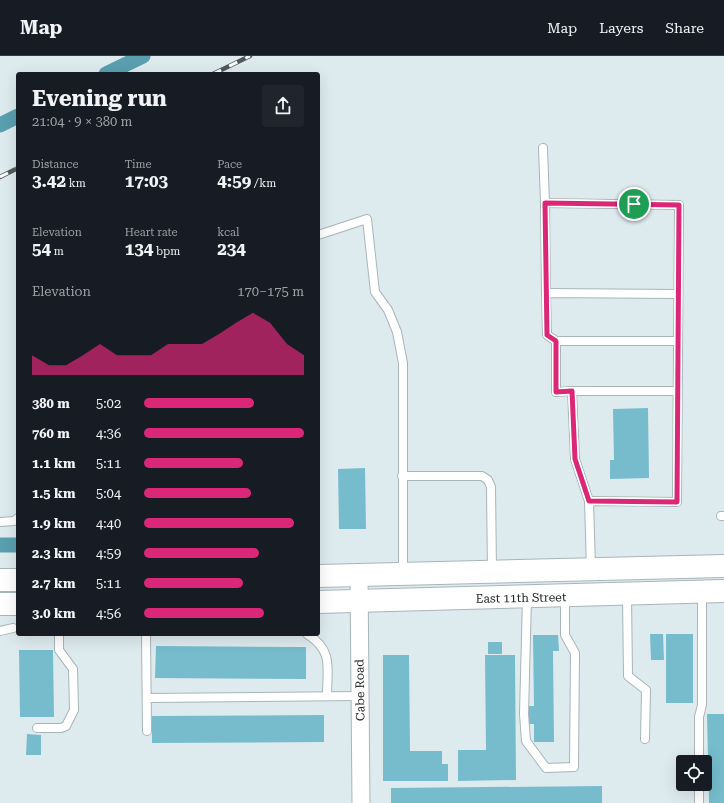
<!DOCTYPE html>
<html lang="en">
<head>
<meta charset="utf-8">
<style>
	body { margin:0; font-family:"Roboto Serif",serif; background:#20242c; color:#f1f3f6; height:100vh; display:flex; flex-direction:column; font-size:15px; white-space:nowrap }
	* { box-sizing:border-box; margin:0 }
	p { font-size:13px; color:#9ea1a6 }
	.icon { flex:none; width:22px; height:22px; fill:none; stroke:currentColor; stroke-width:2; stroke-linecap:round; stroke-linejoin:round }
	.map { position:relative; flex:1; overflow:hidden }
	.panel { position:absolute; left:16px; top:16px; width:304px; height:564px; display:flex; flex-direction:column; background:#171b24; border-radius:4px; box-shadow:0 4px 16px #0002 }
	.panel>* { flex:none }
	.fabs { position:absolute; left:676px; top:699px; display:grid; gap:8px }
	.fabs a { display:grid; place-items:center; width:36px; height:36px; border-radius:4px; background:#171b24; box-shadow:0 4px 16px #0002; font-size:20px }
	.pin { position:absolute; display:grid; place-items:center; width:34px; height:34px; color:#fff; margin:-17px; border:2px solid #fff; border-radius:50%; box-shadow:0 1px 4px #0007 }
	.round { display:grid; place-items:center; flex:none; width:42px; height:42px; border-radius:4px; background:#20242c }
	.headline { display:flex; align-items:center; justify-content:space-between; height:68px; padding:0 16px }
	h1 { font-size:22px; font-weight:700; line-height:30px }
	.figures { display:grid; grid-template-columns:repeat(3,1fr); gap:6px; height:68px; padding:4px 16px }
	.figures div { display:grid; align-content:center }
	.figures b { font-size:17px; font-weight:700 }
	.figures small { font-size:11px; font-weight:400 }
	.figures p { font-size:11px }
	.chart { height:112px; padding:8px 16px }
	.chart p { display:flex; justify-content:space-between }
	.chart svg { width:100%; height:72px; margin-top:4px; fill:#db2777; opacity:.7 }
	ul { padding:0 16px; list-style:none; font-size:13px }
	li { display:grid; grid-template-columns:64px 48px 1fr; align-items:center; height:30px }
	li i { height:10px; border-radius:5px; background:#db2777 }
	header { display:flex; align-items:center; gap:24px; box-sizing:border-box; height:56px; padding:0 20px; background:#171b24; border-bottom:1px solid #363941 }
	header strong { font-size:19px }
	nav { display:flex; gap:22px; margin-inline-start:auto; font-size:14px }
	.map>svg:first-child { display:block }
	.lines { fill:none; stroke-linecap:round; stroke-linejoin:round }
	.canal { stroke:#599faf; stroke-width:15 }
	.building { fill:#76bccd }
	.service-casing { stroke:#a9b5b8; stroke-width:10 }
	.minor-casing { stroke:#a9b5b8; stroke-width:19 }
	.primary-casing { stroke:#a9b5b8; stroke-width:24 }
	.service { stroke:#fff; stroke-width:8 }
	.minor { stroke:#fff; stroke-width:17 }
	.primary { stroke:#fff; stroke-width:22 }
	.rail-casing { stroke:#52595b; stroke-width:4.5 }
	.rail { stroke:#fff; stroke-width:3; stroke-dasharray:9; stroke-linecap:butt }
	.route-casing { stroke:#fff; stroke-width:8 }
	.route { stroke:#db2777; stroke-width:5 }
	.labels { text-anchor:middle; stroke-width:4; stroke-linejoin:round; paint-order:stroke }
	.street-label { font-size:12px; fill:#1d2223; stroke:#fff }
</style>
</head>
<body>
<header>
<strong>Map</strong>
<nav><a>Map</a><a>Layers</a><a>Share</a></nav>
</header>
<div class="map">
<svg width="724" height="747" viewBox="0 0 724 747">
	<rect width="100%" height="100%" fill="#deebee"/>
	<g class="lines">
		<g class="canal">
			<path d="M 106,18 L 143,0"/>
			<path d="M 0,69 L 18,60"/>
			<path d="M 0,489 L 18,489"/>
		</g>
	</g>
	<g class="building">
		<path d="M 648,352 L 649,422 L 610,423 L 610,404 L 614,404 L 613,353 Z"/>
		<path d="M 365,412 L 366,473 L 339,473 L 338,413 Z"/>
		<path d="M 650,578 L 663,578 L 664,604 L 651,604 Z"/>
		<rect x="666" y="578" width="27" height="69"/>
		<path d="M 533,579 L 558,579 L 559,595 L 553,595 L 554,686 L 534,686 L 534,668 L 527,668 L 527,650 L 534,650 Z"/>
		<rect x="488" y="586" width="14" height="12"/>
		<path d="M 156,590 L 306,591 L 306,623 L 155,622 Z"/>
		<path d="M 19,594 L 53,594 L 54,661 L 20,661 Z"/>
		<path d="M 383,599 L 409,599 L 410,695 L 442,695 L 442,708 L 448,708 L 448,725 L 383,725 Z"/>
		<path d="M 485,599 L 515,599 L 516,724 L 458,725 L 458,694 L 486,694 Z"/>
		<path d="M 707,658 L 724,658 L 724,747 L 709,747 Z"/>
		<path d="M 324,659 L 324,686 L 152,687 L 152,660 Z"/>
		<path d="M 27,678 L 41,679 L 41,699 L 26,699 Z"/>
		<path d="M 602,730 L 602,747 L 391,747 L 391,732 Z"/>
	</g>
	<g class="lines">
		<g class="service-casing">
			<g id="service">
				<path d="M 543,92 L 545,147 L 679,149 L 677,446 L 589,445 L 591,512"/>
				<path d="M 545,147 L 546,237"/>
				<path d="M 318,179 L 367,163 L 375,236 L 388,254 L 397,276 L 403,307 L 403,516"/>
				<path d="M 556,285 L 547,279 L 546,237 L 678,238"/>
				<path d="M 572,335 L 556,336 L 556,285 L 678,285"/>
				<path d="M 402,420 L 482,420 L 488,424 L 491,431 L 492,516"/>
				<path d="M 589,445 L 575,403 L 572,335 L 677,335"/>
				<path d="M 721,460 L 724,460"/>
				<path d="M 0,466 L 14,465 L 18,462"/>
				<path d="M 627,539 L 628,620 L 646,634 L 645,683"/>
				<path d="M 527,542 L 524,658 L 526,685 L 546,712 L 574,711 L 575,597 L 565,579 L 565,541"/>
				<path d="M 0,575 L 13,572"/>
				<path d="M 146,578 L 147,675"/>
				<path d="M 307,578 C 334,595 327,612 327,640"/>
				<path d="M 147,642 L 360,640"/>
				<path d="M 37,672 L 61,672 L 66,670 L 74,654 L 73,613 L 59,594 L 59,578"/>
				<path d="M 699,706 L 699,661 L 702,649 L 702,537"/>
				<path d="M 699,728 L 699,747"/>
			</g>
		</g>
		<g class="minor-casing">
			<path id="minor" d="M 359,520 L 361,747"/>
		</g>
		<g class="primary-casing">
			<g id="primary">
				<path d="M 318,520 L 724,510"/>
				<path d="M 0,524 L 18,524"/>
				<path d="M 318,546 L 724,535"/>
				<path d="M 0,548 L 18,548"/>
			</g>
		</g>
		<use href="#service" class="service"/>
		<use href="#minor" class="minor"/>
		<use href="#primary" class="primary"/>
		<g class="rail-casing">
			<g id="rail">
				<path d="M 213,18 L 250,0"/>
				<path d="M 0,121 L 18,112"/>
			</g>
		</g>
		<use href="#rail" class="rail"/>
	</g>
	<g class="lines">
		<g class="route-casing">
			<path id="route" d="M 545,147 L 679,149 L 677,446 L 589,445 L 575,403 L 572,335 L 556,336 L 556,285 L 547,279 Z"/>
		</g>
		<use href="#route" class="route"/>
	</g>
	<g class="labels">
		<g class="street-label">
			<text transform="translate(521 542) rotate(-1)" y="4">East 11th Street</text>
			<text transform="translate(360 634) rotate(-91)" y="4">Cabe Road</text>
		</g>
	</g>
</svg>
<div class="fabs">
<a><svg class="icon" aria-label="locate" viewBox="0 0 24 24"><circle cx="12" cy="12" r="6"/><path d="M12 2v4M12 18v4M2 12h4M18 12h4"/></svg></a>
</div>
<div class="pin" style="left:634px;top:148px;background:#1e9e55"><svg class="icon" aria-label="arrive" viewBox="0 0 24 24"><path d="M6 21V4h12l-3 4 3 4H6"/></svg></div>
<section class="panel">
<div class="headline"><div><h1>Evening run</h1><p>21:04 · 9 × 380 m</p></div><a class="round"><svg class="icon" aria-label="share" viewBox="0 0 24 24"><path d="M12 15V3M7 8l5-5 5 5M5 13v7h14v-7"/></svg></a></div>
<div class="figures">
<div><p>Distance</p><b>3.42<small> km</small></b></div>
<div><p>Time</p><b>17:03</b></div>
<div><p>Pace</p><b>4:59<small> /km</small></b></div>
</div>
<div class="figures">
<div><p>Elevation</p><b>54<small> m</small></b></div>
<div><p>Heart rate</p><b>134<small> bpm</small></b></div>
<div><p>kcal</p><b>234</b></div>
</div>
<div class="chart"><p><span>Elevation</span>170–175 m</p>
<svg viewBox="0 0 160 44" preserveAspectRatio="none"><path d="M0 44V32L10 38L20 38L30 32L40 25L50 32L60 32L70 32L80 25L90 25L100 25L110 19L120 12L130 6L140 12L150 25L160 32V44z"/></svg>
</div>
<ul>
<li><b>380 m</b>5:02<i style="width:69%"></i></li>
<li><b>760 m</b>4:36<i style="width:100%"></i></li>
<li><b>1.1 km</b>5:11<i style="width:62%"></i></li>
<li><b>1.5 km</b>5:04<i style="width:67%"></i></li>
<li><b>1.9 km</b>4:40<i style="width:94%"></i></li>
<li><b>2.3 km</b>4:59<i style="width:72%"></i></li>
<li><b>2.7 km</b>5:11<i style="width:62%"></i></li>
<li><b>3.0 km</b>4:56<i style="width:75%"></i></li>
</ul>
</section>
</div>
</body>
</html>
